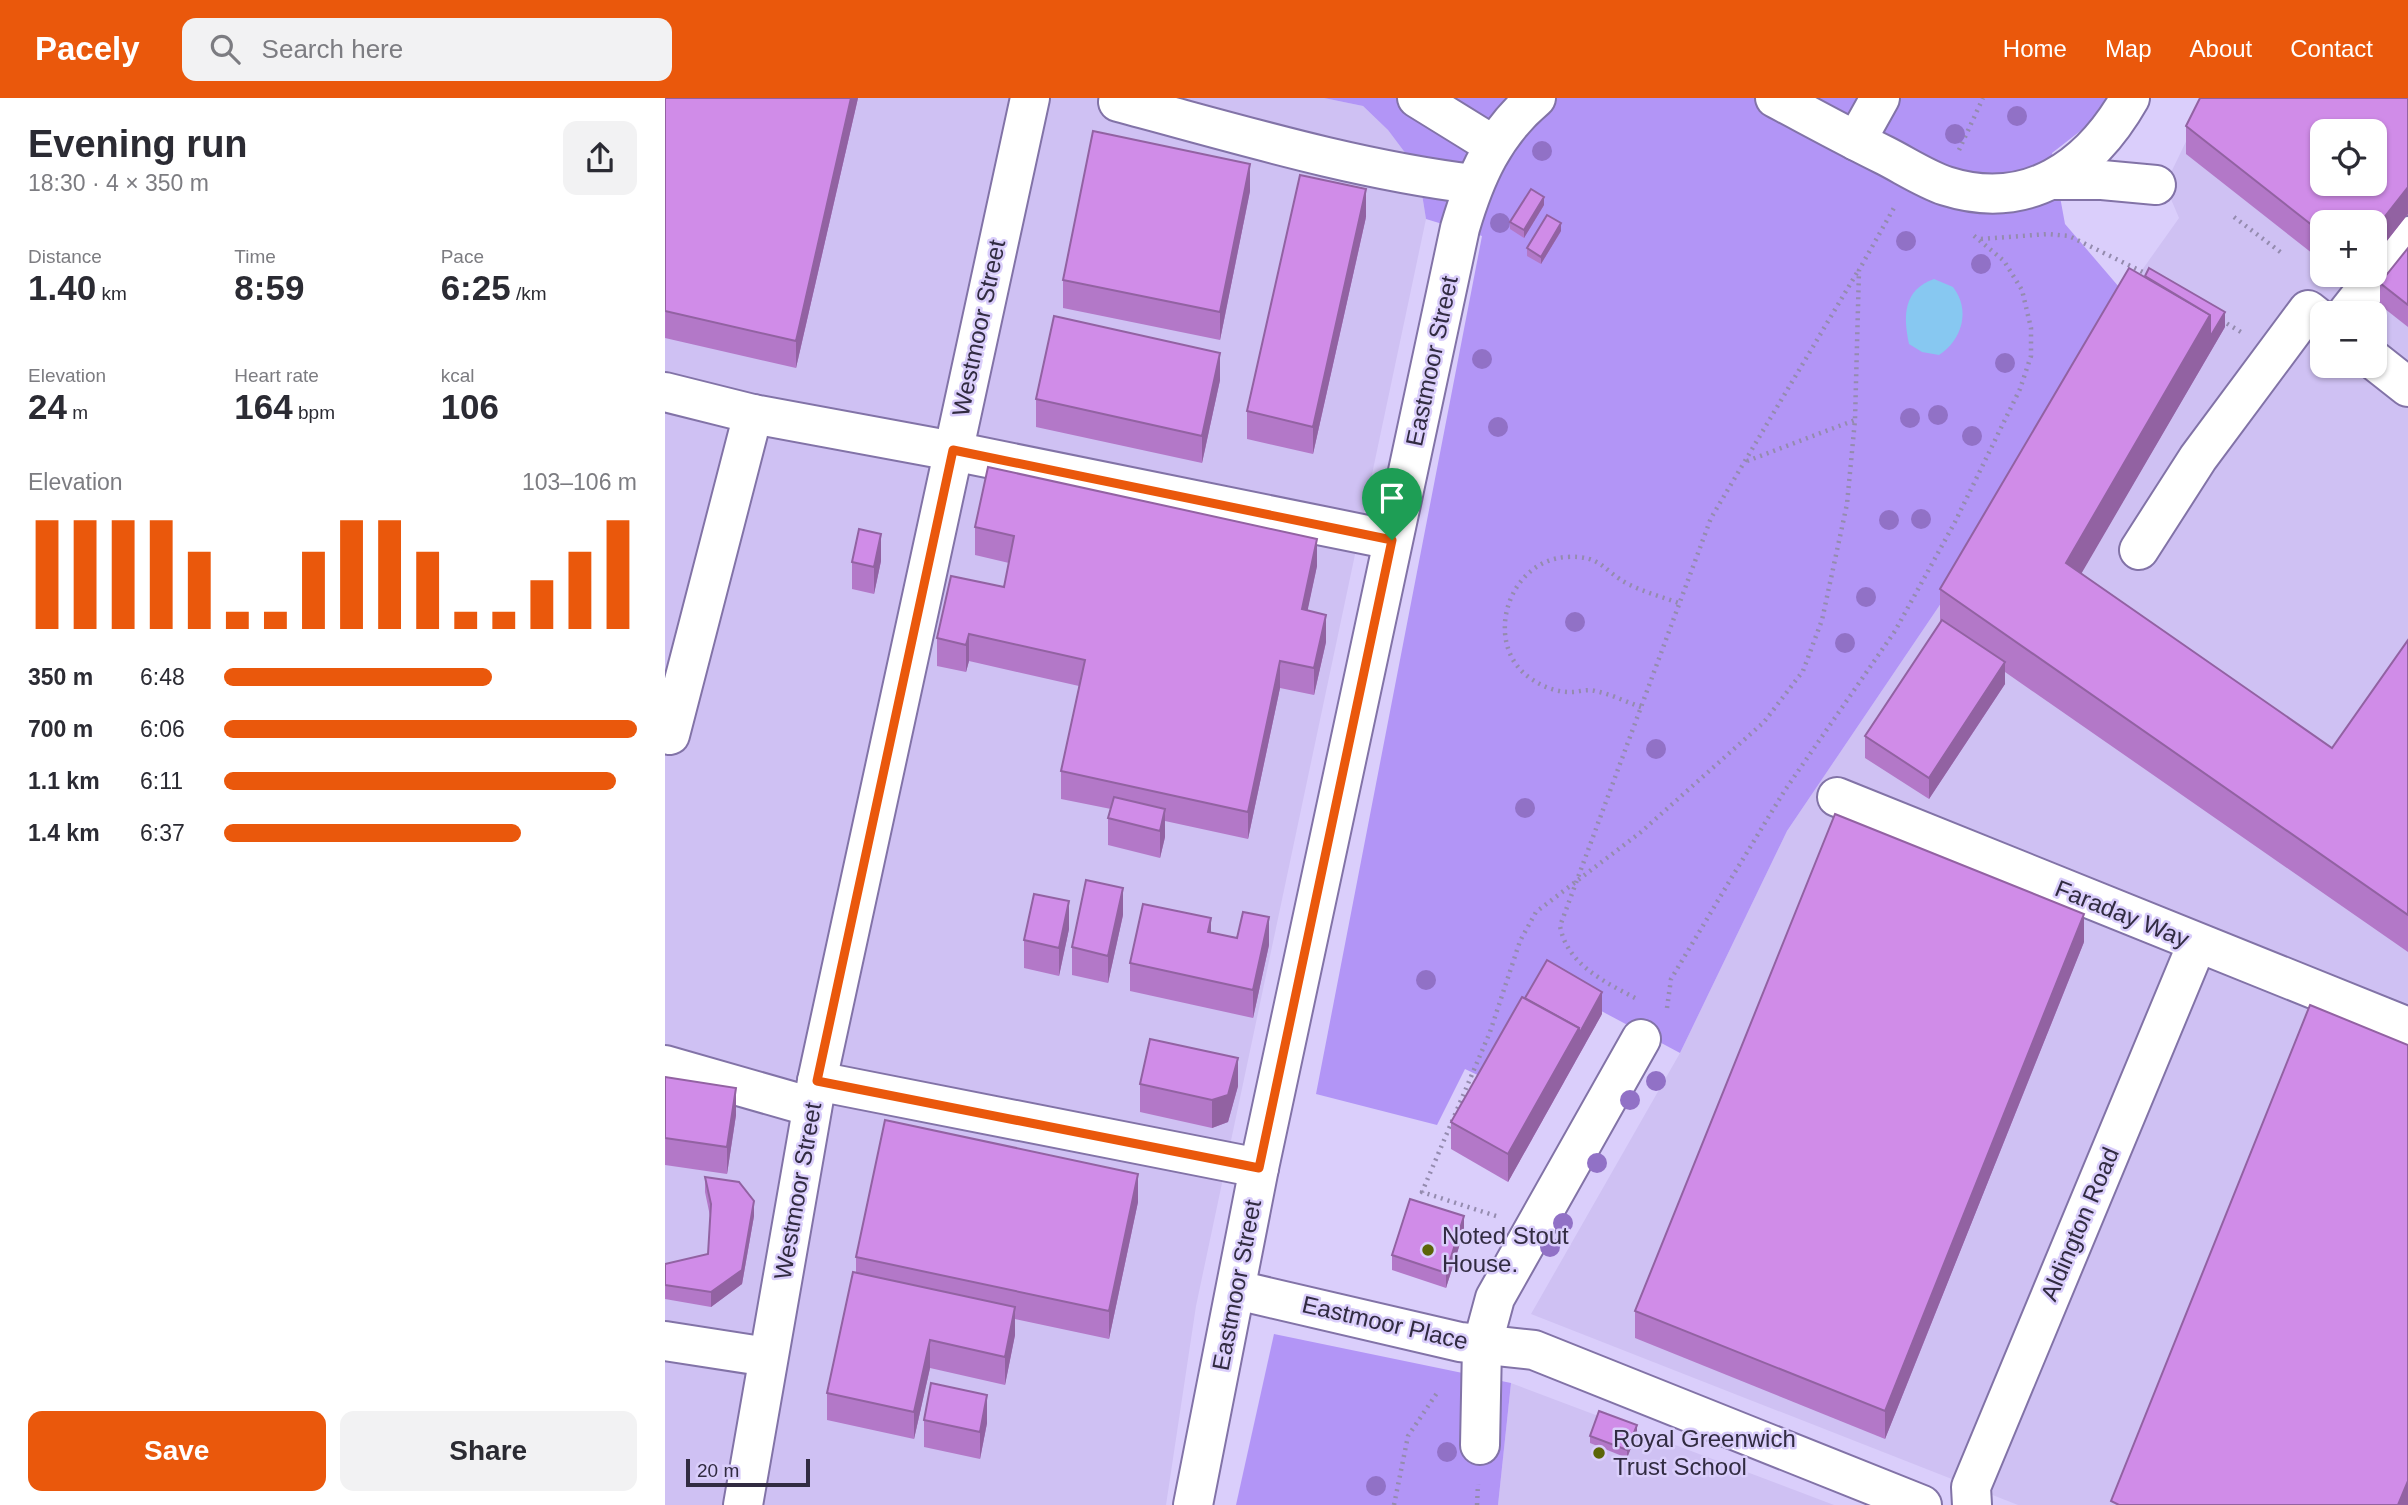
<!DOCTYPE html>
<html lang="en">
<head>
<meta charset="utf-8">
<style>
	body { margin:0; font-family:Helvetica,sans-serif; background:#f2f2f3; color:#2b2b33; height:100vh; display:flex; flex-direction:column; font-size:26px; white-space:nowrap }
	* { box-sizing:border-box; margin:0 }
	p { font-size:23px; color:#7c7c81 }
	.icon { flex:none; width:38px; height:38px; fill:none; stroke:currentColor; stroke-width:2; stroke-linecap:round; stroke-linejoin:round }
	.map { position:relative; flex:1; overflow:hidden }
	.drawer { display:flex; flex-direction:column; background:#fff; width:665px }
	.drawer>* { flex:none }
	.buttons { position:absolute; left:1645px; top:21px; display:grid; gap:14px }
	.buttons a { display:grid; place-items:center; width:77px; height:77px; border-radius:14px; background:#fff; box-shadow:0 2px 5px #0004; font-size:35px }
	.scale { position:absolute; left:21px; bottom:18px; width:124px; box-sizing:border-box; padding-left:7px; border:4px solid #312b41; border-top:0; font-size:19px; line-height:24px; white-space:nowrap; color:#312b41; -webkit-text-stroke:5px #dacefb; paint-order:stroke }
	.pin { position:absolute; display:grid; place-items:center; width:60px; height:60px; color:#fff; margin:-72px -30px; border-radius:50% 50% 50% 0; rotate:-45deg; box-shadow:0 0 7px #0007 }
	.pin .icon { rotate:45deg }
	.round { display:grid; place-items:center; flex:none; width:74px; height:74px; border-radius:14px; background:#f2f2f3 }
	.overview { display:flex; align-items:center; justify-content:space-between; height:119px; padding:0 28px }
	h1 { font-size:38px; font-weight:700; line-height:52px }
	.figures { display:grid; grid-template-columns:repeat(3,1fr); gap:10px; height:119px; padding:7px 28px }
	.figures div { display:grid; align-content:center }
	.figures b { font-size:35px; font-weight:700 }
	.figures small { font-size:19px; font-weight:400 }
	.figures p { font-size:19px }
	.chart { height:196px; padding:14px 28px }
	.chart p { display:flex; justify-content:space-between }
	.chart svg { width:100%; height:126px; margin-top:7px; stroke:#ea580c; stroke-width:6 }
	.button { display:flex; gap:14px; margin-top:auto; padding:14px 28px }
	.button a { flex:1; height:80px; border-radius:14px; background:#ea580c; color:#fff; font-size:28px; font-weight:700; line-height:80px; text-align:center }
	.button a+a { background:#f2f2f3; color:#2b2b33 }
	ul { padding:0 28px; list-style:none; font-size:23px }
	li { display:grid; grid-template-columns:112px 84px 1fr; align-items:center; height:52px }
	li i { height:18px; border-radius:9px; background:#ea580c }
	header { display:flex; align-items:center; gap:42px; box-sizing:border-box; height:98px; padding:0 35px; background:#ea580c; color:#fff }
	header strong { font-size:33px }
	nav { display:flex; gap:38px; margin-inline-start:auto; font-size:24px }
	.search { width:490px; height:63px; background:#f2f2f3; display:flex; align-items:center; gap:18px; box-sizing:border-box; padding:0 24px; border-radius:14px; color:#7c7c81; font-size:26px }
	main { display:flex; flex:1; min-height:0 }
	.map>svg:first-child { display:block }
	.built { fill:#cfc1f3; fill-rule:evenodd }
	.green { fill:#b295f6 }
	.water { fill:#87c8f1 }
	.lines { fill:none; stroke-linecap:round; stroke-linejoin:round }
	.minor-casing { stroke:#8273a7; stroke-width:42 }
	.path { stroke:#948bae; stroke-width:4.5; stroke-dasharray:2 5; stroke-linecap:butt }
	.minor { stroke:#fff; stroke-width:38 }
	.tree { fill:#9171c6 }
	.wall { fill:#b378c8 }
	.shaded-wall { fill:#9262a2 }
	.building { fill:#d08ce8; stroke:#9262a2; stroke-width:2; fill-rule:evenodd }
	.route-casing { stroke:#fff; stroke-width:14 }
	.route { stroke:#ea580c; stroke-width:9 }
	.poi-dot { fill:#5b6507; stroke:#dacefb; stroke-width:2.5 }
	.labels { text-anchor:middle; stroke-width:5; stroke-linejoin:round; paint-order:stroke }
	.street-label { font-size:24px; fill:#312b41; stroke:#dacefb }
	.poi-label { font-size:24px; fill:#312b41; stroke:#dacefb; text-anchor:start }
</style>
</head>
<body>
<header>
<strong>Pacely</strong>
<div class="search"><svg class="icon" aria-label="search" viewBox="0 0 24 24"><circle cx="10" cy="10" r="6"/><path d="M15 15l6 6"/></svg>Search here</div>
<nav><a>Home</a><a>Map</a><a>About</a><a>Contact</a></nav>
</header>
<main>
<section class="drawer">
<div class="overview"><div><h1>Evening run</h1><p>18:30 · 4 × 350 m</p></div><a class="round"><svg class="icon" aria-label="share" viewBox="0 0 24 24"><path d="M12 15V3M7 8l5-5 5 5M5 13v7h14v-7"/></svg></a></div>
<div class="figures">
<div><p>Distance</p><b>1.40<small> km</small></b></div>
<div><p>Time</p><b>8:59</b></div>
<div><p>Pace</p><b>6:25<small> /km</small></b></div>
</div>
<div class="figures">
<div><p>Elevation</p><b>24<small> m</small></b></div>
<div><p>Heart rate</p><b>164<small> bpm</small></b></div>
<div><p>kcal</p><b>106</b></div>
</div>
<div class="chart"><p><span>Elevation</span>103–106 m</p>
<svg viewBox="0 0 160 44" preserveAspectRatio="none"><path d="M5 44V6M15 44V6M25 44V6M35 44V6M45 44V17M55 44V38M65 44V38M75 44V17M85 44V6M95 44V6M105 44V17M115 44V38M125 44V38M135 44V27M145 44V17M155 44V6"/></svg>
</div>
<ul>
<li><b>350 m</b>6:48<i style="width:65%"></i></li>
<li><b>700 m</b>6:06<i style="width:100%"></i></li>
<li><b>1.1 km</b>6:11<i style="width:95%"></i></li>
<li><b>1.4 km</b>6:37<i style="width:72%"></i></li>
</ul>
<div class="button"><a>Save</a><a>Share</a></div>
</section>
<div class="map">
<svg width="1743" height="1407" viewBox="0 0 1743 1407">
	<rect width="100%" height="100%" fill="#dacefb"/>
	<g class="built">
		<path d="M 0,0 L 659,0 L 698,8 L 723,32 L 744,60 L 756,90 L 761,121 L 531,1208 L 501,1407 L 0,1407 Z"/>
		<path d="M 1542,0 L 1743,0 L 1743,1407 L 1353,1407 L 866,1216 L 1015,955 L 1122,733 L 1289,486 L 1460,196 L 1514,120 L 1500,87 ZM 1657,33 L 1710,33 L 1710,86 L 1657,86 ZM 1657,124 L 1710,124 L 1710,177 L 1657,177 ZM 1657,215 L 1710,215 L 1710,268 L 1657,268 Z"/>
		<path d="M 846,1285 L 1169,1407 L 833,1407 Z"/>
	</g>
	<g class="green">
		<path d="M 659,0 L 1442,0 L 1432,20 L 1387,55 L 1400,126 L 1460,196 L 1289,486 L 1122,733 L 1015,955 L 882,884 L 825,983 L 800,971 L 772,1027 L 651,996 L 817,138 L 761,121 L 756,90 L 744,60 L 723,32 L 698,8 Z"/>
		<path d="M 609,1236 L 846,1285 L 833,1407 L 571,1407 Z"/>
	</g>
	<path class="water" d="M 1269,181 L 1288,189 C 1306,212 1297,242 1274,257 L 1257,254 L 1244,246 C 1238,218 1238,192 1269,181 Z"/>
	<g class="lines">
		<g class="minor-casing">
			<g id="minor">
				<path d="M 752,0 L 828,47"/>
				<path d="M 1110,0 C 1146,19 1182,39 1219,57 C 1239,67 1260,81 1281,88 C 1363,114 1425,70 1465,0"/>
				<path d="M 453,4 C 570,35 687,71 808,86"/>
				<path d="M 1191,43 L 1215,0"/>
				<path d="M 1389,82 L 1437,82 L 1491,87"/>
				<path d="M 1682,215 L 1743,138"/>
				<path d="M 1710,263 L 1743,289"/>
				<path d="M 0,294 L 88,316 L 288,353 L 727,442"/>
				<path d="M 1474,452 L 1533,360 L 1643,212 L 1657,223"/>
				<path d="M 5,637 L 88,316"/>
				<path d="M 1172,699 L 1743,929"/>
				<path d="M 0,967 L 147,1009"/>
				<path d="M 152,983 L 594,1070"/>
				<path d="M 572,1192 L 795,1244 L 869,1252 L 1257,1407"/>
				<path d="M 0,1243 L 103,1259"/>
				<path d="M 815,1347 L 817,1248 L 830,1200 L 976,941"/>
				<path d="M 78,1407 L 152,983 L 365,0"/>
				<path d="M 528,1407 L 594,1070 L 795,130 C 810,79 829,35 871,0"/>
				<path d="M 1307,1407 L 1306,1389 L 1532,846"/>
			</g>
		</g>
		<g class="path">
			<path d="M 1294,52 L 1318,0"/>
			<path d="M 1569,119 L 1618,156"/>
			<path d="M 1316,141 L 1383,136 L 1404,138 L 1484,177"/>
			<path d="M 1556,222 L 1576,234"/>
			<path d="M 1082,363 L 1190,322"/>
			<path d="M 976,609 C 961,604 946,596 930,593 C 923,591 916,593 909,594 C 895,595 880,590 868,582 C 816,550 841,462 902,459 C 937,457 938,473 963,486 C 979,494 997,499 1014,505"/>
			<path d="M 970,900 C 938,883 902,866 895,828 L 1046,420 L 1193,173"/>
			<path d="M 1002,910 L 1006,881 L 1067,779 L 1120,692 L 1230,533 L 1290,424 L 1355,291 L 1366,258 L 1366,230 L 1357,192 L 1339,163 L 1307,136"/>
			<path d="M 831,1118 L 757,1094 L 825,934 L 855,843 L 871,814 L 976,734 L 1099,624 L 1138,573 L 1157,522 L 1182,406 L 1190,322 L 1194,172 L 1230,108"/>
			<path d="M 729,1407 L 743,1338 L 774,1292"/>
			<path d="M 812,1407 L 813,1386"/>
		</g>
		<use href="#minor" class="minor"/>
	</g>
	<g class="tree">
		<circle cx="1352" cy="18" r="10"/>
		<circle cx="1290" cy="36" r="10"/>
		<circle cx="877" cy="53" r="10"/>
		<circle cx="835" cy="125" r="10"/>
		<circle cx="1241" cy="143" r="10"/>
		<circle cx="1316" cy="166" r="10"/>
		<circle cx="817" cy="261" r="10"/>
		<circle cx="1340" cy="265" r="10"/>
		<circle cx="1273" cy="317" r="10"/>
		<circle cx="1245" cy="320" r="10"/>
		<circle cx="833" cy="329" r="10"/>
		<circle cx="1307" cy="338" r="10"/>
		<circle cx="1256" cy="421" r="10"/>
		<circle cx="1224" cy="422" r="10"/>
		<circle cx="1201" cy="499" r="10"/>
		<circle cx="910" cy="524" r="10"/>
		<circle cx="1180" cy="545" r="10"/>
		<circle cx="991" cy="651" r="10"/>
		<circle cx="860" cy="710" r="10"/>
		<circle cx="761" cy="882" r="10"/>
		<circle cx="991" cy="983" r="10"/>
		<circle cx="965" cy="1002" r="10"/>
		<circle cx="932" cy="1065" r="10"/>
		<circle cx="898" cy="1125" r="10"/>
		<circle cx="885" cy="1149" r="10"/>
		<circle cx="782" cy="1354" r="10"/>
		<circle cx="711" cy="1388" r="10"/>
	</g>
	<g class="wall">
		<path d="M 0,0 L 193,0 L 131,270 L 0,240 Z"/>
		<path d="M 1521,28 L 1743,116 L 1710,158 L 1710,124 L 1657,124 L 1657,163 L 1521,56 Z"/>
		<path d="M 585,93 L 555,242 L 398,210 L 398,182 Z"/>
		<path d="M 879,107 L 859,140 L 845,131 L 845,124 Z"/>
		<path d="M 701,119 L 648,356 L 582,341 L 582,313 Z"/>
		<path d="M 896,133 L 876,166 L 862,158 L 862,150 Z"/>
		<path d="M 1743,150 L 1743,229 L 1715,207 L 1715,185 Z"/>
		<path d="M 1675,177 L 1695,177 L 1688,186 Z"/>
		<path d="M 1560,229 L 1416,475 L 1667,650 L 1743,542 L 1743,854 L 1340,574 L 1340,586 L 1264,701 L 1200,660 L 1200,638 L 1275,525 L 1275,491 Z"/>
		<path d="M 555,282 L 537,365 L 371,329 L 371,301 Z"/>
		<path d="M 310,429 L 652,468 L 642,513 L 661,544 L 649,597 L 615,590 L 583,741 L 500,723 L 500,739 L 495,760 L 443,747 L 443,720 L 446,711 L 396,701 L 396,673 L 414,588 L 304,563 L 301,574 L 272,568 L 272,540 L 339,489 L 344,465 L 310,457 Z"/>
		<path d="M 216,463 L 209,496 L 187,491 L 187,464 Z"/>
		<path d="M 458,817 L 443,885 L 407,877 L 407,849 Z"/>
		<path d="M 404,831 L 394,878 L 359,870 L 359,842 Z"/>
		<path d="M 546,835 L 604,847 L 588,920 L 465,893 L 465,865 Z"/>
		<path d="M 1419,844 L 1220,1341 L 970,1240 L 970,1213 Z"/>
		<path d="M 937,916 L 843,1084 L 786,1051 L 786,1024 Z"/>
		<path d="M 0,979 L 71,1017 L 62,1076 L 0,1067 Z"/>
		<path d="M 475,986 L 573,988 L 563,1024 L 547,1030 L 475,1014 Z"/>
		<path d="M 40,1079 L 89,1118 L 77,1186 L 46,1209 L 0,1201 L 0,1166 L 43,1156 L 45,1118 L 40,1094 Z"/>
		<path d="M 473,1104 L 444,1241 L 350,1221 L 350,1237 L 340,1287 L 265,1270 L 249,1341 L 162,1322 L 162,1295 L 191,1174 L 191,1159 Z"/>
		<path d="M 799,1133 L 781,1190 L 727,1172 L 727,1157 Z"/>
		<path d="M 259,1322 L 322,1325 L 315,1361 L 259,1349 Z"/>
		<path d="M 972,1335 L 962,1360 L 925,1345 L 925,1338 Z"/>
	</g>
	<g class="shaded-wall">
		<path d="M 186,0 L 193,0 L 131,270 L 131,243 Z"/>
		<path d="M 585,66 L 585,93 L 555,242 L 555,214 Z"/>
		<path d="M 1743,89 L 1743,116 L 1710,158 L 1710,131 Z"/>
		<path d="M 701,91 L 701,119 L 648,356 L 648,329 Z"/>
		<path d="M 879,99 L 879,107 L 859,140 L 859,132 Z"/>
		<path d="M 896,125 L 896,133 L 876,166 L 876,159 Z"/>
		<path d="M 1688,177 L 1695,177 L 1688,186 Z"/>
		<path d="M 1560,214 L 1560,229 L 1401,502 L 1401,465 L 1545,217 Z"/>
		<path d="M 555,255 L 555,282 L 537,365 L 537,338 Z"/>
		<path d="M 216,436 L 216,463 L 209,496 L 209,469 Z"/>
		<path d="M 652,441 L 652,468 L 637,539 L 637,511 Z"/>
		<path d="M 661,517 L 661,544 L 649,597 L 649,570 Z"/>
		<path d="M 304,536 L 304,563 L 301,574 L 301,547 Z"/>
		<path d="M 615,563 L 615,590 L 583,741 L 583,714 Z"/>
		<path d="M 1340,564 L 1340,586 L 1264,701 L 1264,680 Z"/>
		<path d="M 500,711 L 500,739 L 495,760 L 495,733 Z"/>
		<path d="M 458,790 L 458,817 L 443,885 L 443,858 Z"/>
		<path d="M 404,803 L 404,831 L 394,878 L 394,850 Z"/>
		<path d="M 1419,816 L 1419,844 L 1220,1341 L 1220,1313 Z"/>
		<path d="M 604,819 L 604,847 L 588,920 L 588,892 Z"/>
		<path d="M 546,820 L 546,848 L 543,834 Z"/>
		<path d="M 937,894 L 937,916 L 843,1084 L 843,1056 L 914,930 Z"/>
		<path d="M 573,960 L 573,988 L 563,1024 L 547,1030 L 547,1002 Z"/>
		<path d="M 71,990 L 71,1017 L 62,1076 L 62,1049 Z"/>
		<path d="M 473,1076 L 473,1104 L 444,1241 L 444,1213 Z"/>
		<path d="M 89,1103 L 89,1118 L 77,1186 L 46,1209 L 46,1194 Z"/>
		<path d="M 799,1118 L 799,1133 L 781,1190 L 781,1175 Z"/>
		<path d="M 350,1209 L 350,1237 L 340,1287 L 340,1259 Z"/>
		<path d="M 265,1242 L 265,1270 L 249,1341 L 249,1314 Z"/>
		<path d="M 322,1297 L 322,1325 L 315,1361 L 315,1334 Z"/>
		<path d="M 972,1327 L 972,1335 L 962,1360 L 962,1352 Z"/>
		<path d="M 1743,1383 L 1743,1407 L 1733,1407 Z"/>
	</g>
	<g class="building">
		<path d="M 0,0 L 186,0 L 131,243 L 0,213 Z"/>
		<path d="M 1535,0 L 1743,0 L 1743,89 L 1710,131 L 1710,124 L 1657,124 L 1657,135 L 1521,28 ZM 1657,33 L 1710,33 L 1710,86 L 1657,86 Z"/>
		<path d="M 428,33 L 585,66 L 555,214 L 398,182 Z"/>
		<path d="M 635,77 L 701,91 L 648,329 L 582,313 Z"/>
		<path d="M 866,91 L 879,99 L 859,132 L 845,124 Z"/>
		<path d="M 882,117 L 896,125 L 876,159 L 862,150 Z"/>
		<path d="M 1743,150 L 1743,207 L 1715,185 Z"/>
		<path d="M 1464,170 L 1545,217 L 1401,465 L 1667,650 L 1743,542 L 1743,817 L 1275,491 Z"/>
		<path d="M 1484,170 L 1560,214 L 1545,239 L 1545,217 L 1480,178 Z"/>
		<path d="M 389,218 L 555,255 L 537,338 L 371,301 Z"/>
		<path d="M 323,369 L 652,441 L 637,511 L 661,517 L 649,570 L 615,563 L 583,714 L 396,673 L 420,562 L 304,536 L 301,547 L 272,540 L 286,478 L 339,489 L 349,438 L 310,429 Z"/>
		<path d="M 194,431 L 216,436 L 209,469 L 187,464 Z"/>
		<path d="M 1277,522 L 1340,564 L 1264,680 L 1200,638 Z"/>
		<path d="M 449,699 L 500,711 L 495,733 L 443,720 Z"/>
		<path d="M 1170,716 L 1419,816 L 1220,1313 L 970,1213 Z"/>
		<path d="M 421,782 L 458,790 L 443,858 L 407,849 Z"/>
		<path d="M 369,796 L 404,803 L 394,850 L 359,842 Z"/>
		<path d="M 478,806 L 546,820 L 543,834 L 572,840 L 578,814 L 604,819 L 588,892 L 465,865 Z"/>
		<path d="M 882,862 L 937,894 L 914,936 L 914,930 L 860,900 Z"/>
		<path d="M 857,899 L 914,930 L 843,1056 L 786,1024 Z"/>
		<path d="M 1645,907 L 1743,947 L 1743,1383 L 1733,1407 L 1454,1407 L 1446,1403 Z"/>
		<path d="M 485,941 L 573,960 L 563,997 L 547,1002 L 475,986 Z"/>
		<path d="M 0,979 L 71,990 L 62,1049 L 0,1040 Z"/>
		<path d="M 220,1022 L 473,1076 L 444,1213 L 191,1159 Z"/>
		<path d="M 40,1079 L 74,1084 L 89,1103 L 77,1172 L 46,1194 L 0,1187 L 0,1166 L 43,1156 L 46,1106 Z"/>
		<path d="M 745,1101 L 799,1118 L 781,1175 L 727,1157 Z"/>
		<path d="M 188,1174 L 350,1209 L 340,1259 L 265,1242 L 249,1314 L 162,1295 Z"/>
		<path d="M 266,1285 L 322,1297 L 315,1334 L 259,1322 Z"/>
		<path d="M 934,1313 L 972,1327 L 962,1352 L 925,1338 Z"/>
	</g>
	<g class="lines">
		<g class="route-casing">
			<path id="route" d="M 288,352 L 727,442 L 594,1070 L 152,983 Z"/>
		</g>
		<use href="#route" class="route"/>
	</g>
	<g class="poi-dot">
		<circle cx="763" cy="1152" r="7"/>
		<circle cx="934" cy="1355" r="7"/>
	</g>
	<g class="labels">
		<g class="street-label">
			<text transform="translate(314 230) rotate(-78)" y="8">Westmoor Street</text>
			<text transform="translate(767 263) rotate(-78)" y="8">Eastmoor Street</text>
			<text transform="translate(1457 816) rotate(22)" y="8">Faraday Way</text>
			<text transform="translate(133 1093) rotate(-80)" y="8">Westmoor Street</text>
			<text transform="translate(1415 1126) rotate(-67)" y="8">Aldington Road</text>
			<text transform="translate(572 1187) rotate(-79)" y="8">Eastmoor Street</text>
			<text transform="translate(720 1225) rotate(13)" y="8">Eastmoor Place</text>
		</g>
		<g class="poi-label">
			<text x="777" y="1146">Noted Stout<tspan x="777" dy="28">House.</tspan></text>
			<text x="948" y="1349">Royal Greenwich<tspan x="948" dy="28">Trust School</tspan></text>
		</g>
	</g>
</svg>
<div class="buttons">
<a><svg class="icon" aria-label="locate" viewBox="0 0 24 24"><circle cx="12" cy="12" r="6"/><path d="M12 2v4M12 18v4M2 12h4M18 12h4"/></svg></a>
<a>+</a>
<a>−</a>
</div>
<div class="scale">20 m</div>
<div class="pin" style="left:727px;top:442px;background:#1e9e55"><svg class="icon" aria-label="arrive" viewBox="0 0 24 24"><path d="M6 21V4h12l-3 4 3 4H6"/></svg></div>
</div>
</main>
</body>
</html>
